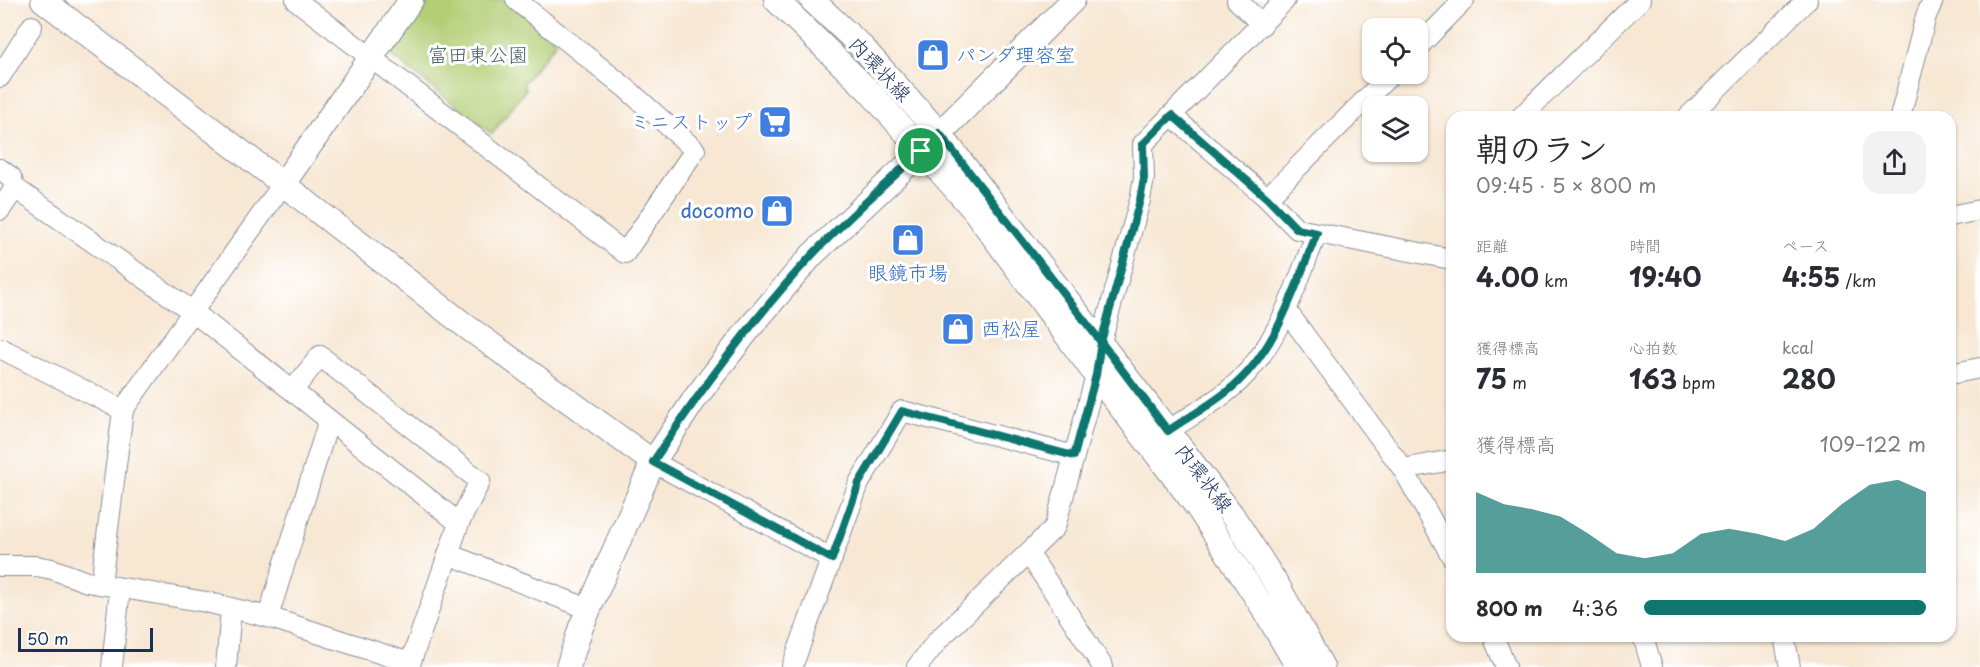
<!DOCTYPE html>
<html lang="ja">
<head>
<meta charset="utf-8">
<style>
	body { margin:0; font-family:"Playpen Sans","Klee One",sans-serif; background:#f2f2f3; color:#2b2b33; height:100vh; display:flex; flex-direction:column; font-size:22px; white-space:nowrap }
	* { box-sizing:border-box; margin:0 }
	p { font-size:20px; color:#7c7c81 }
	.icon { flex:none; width:33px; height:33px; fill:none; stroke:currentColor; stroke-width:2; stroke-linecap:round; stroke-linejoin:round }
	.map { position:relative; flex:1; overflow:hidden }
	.side { position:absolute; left:1446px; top:111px; width:510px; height:531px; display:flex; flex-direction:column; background:#fff; border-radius:18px; box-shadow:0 2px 4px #0004 }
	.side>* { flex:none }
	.buttons { position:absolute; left:1362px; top:18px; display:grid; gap:12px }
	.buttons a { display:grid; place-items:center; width:66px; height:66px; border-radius:12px; background:#fff; box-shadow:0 2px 4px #0004; font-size:30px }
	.scale { position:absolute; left:18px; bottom:15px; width:135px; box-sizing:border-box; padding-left:6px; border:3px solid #1b2f5e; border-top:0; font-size:16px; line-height:21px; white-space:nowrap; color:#1b2f5e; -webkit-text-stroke:4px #fff; paint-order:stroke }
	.pin { position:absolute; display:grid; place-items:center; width:51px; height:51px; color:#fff; margin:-26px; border:3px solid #fff; border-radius:50%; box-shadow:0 2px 6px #0007 }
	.round { display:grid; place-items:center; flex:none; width:63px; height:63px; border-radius:18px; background:#f2f2f3 }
	.overview { display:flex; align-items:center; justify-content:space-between; height:102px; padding:0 30px }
	h1 { font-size:33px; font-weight:700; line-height:45px }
	.stats { display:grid; grid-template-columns:repeat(3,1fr); gap:9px; height:102px; padding:6px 30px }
	.stats div { display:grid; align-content:center }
	.stats b { font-size:26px; font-weight:700 }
	.stats small { font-size:16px; font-weight:400 }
	.stats p { font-size:16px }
	.chart { height:168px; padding:12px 30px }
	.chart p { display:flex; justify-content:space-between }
	.chart svg { width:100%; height:108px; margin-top:6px; fill:#0f766e; opacity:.7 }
	ul { padding:0 30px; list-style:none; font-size:20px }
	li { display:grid; grid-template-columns:96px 72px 1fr; align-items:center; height:45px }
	li i { height:15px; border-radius:8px; background:#0f766e }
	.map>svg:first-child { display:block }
	.green { fill:#b3ce74; stroke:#677e69; stroke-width:1.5 }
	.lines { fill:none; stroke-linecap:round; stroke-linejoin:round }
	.minor-casing { stroke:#898b98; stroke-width:22 }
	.tertiary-casing { stroke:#898b98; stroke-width:26 }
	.minor { stroke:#fff; stroke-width:20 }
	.tertiary { stroke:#fff; stroke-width:24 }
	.route-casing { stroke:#fff; stroke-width:12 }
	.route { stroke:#0f766e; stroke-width:8 }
	.labels { text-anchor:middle; stroke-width:6; stroke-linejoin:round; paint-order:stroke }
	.park-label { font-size:20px; fill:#495f65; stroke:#fff }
	.shop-label { font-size:20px; fill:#366cbe; stroke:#fff; text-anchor:start }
	.street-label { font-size:20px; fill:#1b2f5e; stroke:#fff }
</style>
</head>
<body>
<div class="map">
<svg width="1980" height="667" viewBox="0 0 1980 667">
	<rect width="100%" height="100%" fill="#fff"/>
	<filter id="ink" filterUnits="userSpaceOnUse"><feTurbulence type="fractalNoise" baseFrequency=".0167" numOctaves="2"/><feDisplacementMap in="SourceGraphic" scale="12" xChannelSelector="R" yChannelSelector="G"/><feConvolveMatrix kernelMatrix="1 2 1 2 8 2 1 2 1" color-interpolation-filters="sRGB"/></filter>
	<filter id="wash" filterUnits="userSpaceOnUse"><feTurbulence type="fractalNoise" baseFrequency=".008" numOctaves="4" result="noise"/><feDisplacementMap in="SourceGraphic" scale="24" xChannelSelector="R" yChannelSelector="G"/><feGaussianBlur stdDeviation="1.35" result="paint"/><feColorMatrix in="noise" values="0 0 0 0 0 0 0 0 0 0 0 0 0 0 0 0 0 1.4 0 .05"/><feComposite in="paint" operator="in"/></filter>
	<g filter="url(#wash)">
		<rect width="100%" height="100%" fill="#f7e7d3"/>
		<path class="green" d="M 430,0 L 506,0 L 557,41 L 523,84 L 526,89 L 492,134 L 390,54 Z"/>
	</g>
	<g filter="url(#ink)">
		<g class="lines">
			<g class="minor-casing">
				<g id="minor">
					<path d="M 296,0 L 625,253 L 695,150 L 627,89 L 516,0"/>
					<path d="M 1237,0 L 1262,25"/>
					<path d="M 1418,47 L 1464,0"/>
					<path d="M 0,77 L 32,26"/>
					<path d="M 1171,115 L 1267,198 L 1297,229 L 1451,259 L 1452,255"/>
					<path d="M 1521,117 L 1640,0"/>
					<path d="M 1688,117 L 1807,0"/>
					<path d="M 1900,117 L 1926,16 L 1933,0"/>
					<path d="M 0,169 L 11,177 L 15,188 L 192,311 L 459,523"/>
					<path d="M 1267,198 L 1391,74"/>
					<path d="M 0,210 L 15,188"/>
					<path d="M 1950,216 L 1980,210"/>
					<path d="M 1286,310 L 1403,469 L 1452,557"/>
					<path d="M 0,348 L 123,410"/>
					<path d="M 1950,374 L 1980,368"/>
					<path d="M 293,390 L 320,356 L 480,481 L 459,523 L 409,667"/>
					<path d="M 1168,431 C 1191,415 1217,402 1237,383 C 1279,344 1296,284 1317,233"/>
					<path d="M 653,462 L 832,559"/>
					<path d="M 1403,469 L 1452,460"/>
					<path d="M 448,554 L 589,609"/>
					<path d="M 1029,554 L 1103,667"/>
					<path d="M 0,566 L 36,566 L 52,569 L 87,582 L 206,602 L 268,617 L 410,663"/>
					<path d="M 101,584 L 123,410 L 283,184"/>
					<path d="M 268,617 L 329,420"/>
					<path d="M 1493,636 L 1506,667"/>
					<path d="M 1643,636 L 1652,667"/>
					<path d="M 1784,636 L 1790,667"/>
					<path d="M 112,667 L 120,588"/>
					<path d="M 226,667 L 231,609"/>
					<path d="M 792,667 L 859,483 L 902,411 L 1074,456"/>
					<path d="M 917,667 L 938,640 L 1055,527 L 1096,375 L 1101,342 L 1140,200 L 1144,178 L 1143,144 L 1285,0"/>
				</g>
			</g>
			<g class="tertiary-casing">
				<g id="tertiary">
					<path d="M 43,0 L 283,184 L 467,327 L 653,462"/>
					<path d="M 776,0 L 870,92 L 974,210 L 1096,375 L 1198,508 L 1264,609 L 1298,667"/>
					<path d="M 812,0 L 862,47 L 939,133 L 1168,431 L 1232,515 L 1279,588 L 1322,667"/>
					<path d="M 283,184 L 411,0"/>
					<path d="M 568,667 L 581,627 L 653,462 L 696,397 L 752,325 L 812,255 L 922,151 L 1073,0"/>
				</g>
			</g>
			<use href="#minor" class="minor"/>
			<use href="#tertiary" class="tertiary"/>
		</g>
	</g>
	<g class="lines" filter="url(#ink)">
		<g class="route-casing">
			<path id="route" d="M 921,151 C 885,185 846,219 812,255 C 753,319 701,389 653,462 L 832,559 L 859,483 L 902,411 L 1074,456 L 1096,375 L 1101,342 L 1168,431 C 1191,415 1217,402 1237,383 C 1279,344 1296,284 1317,233 L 1297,229 L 1267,198 L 1172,115 L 1143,144 L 1144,178 L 1140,200 L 1101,342 L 939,133 L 921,151"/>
		</g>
		<use href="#route" class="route"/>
	</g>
	<defs>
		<g id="shop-square" transform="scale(1.725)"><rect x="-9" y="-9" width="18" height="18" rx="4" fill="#3f7fe0" stroke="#fff"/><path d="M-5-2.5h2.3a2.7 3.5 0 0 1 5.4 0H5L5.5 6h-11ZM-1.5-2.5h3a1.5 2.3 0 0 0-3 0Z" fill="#fff"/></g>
		<g id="supermarket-square" transform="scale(1.725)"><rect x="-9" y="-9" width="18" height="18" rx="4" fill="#3f7fe0" stroke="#fff"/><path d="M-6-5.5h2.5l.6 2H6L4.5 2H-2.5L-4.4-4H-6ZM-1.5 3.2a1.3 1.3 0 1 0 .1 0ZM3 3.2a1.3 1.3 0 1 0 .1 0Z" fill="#fff"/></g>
	</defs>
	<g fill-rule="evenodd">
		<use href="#shop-square" x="933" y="55"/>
		<use href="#supermarket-square" x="775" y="122"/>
		<use href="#shop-square" x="777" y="211"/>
		<use href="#shop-square" x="908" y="240"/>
		<use href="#shop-square" x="958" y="329"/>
	</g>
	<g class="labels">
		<g class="park-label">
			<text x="478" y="62">富田東公園</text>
		</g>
		<g class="shop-label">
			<text x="956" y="62">パンダ理容室</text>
			<text x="752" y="129" text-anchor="end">ミニストップ</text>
			<text x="754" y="218" text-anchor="end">docomo</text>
			<text x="908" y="280" text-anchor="middle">眼鏡市場</text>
			<text x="981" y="336">西松屋</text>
		</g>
		<g class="street-label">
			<text transform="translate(880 69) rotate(47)" y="7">内環状線</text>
			<text transform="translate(1204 478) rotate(53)" y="7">内環状線</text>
		</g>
	</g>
</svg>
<div class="buttons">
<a><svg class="icon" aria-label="locate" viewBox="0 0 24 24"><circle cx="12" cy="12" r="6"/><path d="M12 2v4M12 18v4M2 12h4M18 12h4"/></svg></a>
<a><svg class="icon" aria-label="layers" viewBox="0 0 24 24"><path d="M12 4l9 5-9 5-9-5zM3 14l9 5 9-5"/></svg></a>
</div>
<div class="scale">50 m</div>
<div class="pin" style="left:921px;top:151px;background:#1e9e55"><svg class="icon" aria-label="arrive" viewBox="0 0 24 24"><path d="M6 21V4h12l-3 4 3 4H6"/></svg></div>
<section class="side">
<div class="overview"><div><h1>朝のラン</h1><p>09:45 · 5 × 800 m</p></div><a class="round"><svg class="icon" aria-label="share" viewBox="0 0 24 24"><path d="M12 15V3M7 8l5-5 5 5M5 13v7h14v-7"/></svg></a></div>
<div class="stats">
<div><p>距離</p><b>4.00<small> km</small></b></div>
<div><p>時間</p><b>19:40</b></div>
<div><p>ペース</p><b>4:55<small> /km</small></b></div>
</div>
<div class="stats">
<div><p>獲得標高</p><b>75<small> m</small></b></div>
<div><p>心拍数</p><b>163<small> bpm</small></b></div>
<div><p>kcal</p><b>280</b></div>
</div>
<div class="chart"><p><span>獲得標高</span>109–122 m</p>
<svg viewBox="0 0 160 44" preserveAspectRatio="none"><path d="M0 44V11L10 16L20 18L30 21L40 28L50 36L60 38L70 36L80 28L90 26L100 28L110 31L120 26L130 16L140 8L150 6L160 11V44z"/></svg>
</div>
<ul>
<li><b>800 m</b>4:36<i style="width:100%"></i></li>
</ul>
</section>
</div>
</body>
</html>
